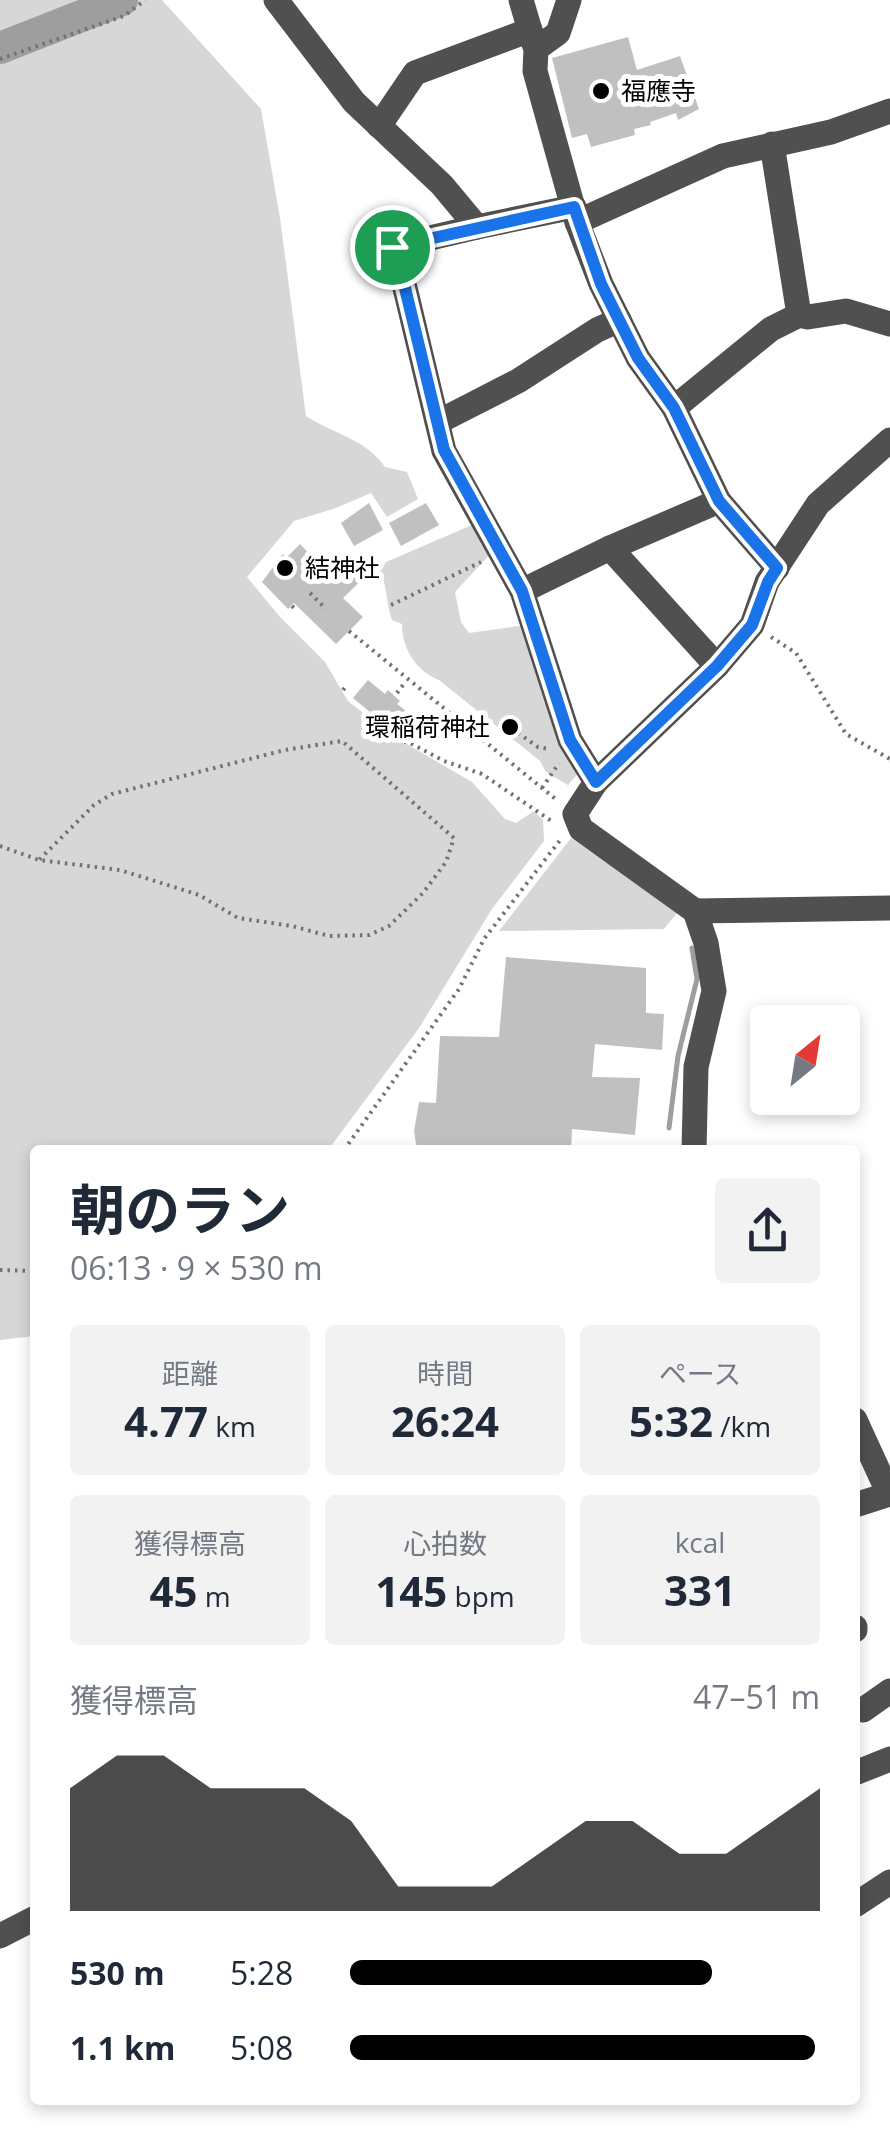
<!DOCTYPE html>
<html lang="ja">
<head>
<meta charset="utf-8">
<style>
	body { margin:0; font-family:"Open Sans","Noto Sans JP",sans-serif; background:#f2f2f3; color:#1f2937; height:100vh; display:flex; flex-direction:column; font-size:38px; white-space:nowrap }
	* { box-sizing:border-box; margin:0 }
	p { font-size:32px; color:#747a83 }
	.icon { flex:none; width:55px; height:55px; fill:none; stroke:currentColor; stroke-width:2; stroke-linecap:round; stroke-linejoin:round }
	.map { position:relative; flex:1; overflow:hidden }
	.sheet { position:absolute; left:30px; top:1145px; width:830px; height:960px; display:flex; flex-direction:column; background:#fff; border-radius:10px; box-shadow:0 5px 15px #0003 }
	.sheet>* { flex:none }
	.needle { width:65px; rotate:30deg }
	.tools { position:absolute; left:750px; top:1005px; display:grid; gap:20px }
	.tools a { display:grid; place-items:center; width:110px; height:110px; border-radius:10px; background:#fff; box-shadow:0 5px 15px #0003; font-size:50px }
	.pin { position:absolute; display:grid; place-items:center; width:85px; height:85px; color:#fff; margin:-42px; border:5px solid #fff; border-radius:50%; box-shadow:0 2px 10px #0007 }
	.round { display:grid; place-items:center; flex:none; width:105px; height:105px; border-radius:10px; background:#f2f2f3 }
	.summary { display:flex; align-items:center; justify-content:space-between; height:170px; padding:0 40px }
	h1 { font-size:55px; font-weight:700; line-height:75px }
	.stats { display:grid; grid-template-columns:repeat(3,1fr); gap:15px; height:170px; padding:10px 40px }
	.stats div { display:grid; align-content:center; border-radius:10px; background:#f2f2f3; text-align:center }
	.stats b { font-size:42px; font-weight:700 }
	.stats small { font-size:28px; font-weight:400 }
	.stats p { font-size:28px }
	.chart { height:280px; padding:20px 40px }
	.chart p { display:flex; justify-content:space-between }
	.chart svg { width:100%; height:180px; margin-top:10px; fill:#000; opacity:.7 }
	ul { padding:0 40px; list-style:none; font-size:32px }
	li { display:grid; grid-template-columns:160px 120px 1fr; align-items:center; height:75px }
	li i { height:25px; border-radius:12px; background:#000 }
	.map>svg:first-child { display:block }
	.green { fill:#d7d7d7 }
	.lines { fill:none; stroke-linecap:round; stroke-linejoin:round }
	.stream { stroke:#9e9e9e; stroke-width:5 }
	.river { stroke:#9e9e9e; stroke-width:32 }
	.building { fill:#c0c0c0 }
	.path { stroke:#727272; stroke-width:4; stroke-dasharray:2.5 5; stroke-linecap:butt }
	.minor { stroke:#505050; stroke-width:25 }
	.route-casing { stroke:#fff; stroke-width:20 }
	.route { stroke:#1a73e8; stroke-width:12 }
	.poi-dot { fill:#000; stroke:#fff; stroke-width:4 }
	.labels { text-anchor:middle; stroke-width:10; stroke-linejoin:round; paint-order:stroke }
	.poi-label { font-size:25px; fill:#000; stroke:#fff; text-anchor:start }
</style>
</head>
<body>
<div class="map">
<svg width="890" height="2135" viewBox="0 0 890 2135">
	<rect width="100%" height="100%" fill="#fff"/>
	<g class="green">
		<path d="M 0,0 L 162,0 L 261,109 L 280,218 L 306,416 C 335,435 366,439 385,467 L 407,472 L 418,499 L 387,517 L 371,493 L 336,508 L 294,521 L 247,577 L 280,617 L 325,662 L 348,701 L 391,735 L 472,782 L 505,819 L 516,823 L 534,811 L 543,820 L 544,841 L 492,909 L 419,1028 L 328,1150 L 35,1150 L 35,1336 L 0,1340 Z"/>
		<path d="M 479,522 L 495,549 L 455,592 L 461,622 L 469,633 L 525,625 L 582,769 L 568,785 L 546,772 L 540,761 L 439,680 C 416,671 402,649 402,624 L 392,620 C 386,604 388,588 380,571 L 386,562 Z"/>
		<path d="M 571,838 L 678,912 L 664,929 L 499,931 Z"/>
	</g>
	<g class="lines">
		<path class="stream" d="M 669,1128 L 678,1056 L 697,979 L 692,948"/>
		<path class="river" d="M 0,48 L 122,0"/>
	</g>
	<g class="building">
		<path d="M 628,37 L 637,70 L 680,56 L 699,109 L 678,120 L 676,113 L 650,122 L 651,125 L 634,129 L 635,135 L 591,147 L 587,134 L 572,138 L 552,58 Z"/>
		<path d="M 369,503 L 383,530 L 354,546 L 341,523 Z"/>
		<path d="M 426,503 L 439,525 L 401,546 L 389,523 Z"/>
		<path d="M 300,544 L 332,578 L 356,557 L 370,572 L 343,598 L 363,617 L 336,644 L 294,603 L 288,609 L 262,582 L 283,554 L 286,558 Z"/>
		<path d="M 368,680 L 385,694 L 388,690 L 400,701 L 397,704 L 405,710 L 390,729 L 353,698 Z"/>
		<path d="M 506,957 L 646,968 L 646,1013 L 664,1014 L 662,1050 L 595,1044 L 592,1077 L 640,1078 L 635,1135 L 572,1129 L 571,1150 L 417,1150 L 414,1131 L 419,1102 L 436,1103 L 440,1036 L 499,1037 Z"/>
	</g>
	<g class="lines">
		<g class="path">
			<path d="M 0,59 L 124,16 L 145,0"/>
			<path d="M 323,575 L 324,576"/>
			<path d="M 310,593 L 326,609"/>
			<path d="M 391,605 L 481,562"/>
			<path d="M 292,606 L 294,608"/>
			<path d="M 349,631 L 558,801"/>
			<path d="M 771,637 L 796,653 L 846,734 L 890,759"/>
			<path d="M 343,690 L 347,685"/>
			<path d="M 397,693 L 406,681"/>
			<path d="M 518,733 L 538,747 L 549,749"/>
			<path d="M 389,740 L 408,742 L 444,761 L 482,774 L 553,822"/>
			<path d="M 542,788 L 559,763"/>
			<path d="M 0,846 L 39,860 L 120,870 L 199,895 L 238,918 L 292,926 L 329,936 L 369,935 L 389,926 L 423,893 L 446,862 L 454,838 L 342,741 L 285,750 L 112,794 L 94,805 L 39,860"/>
			<path d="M 344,1150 L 459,989 L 484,939 L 561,839"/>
			<path d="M 0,1270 L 35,1271"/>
		</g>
		<g class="minor">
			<path d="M 276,0 L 354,102 L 442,185 L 477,227 L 574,207"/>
			<path d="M 521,0 L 534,44"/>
			<path d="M 569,0 L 558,33 L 536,49 L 535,71 L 577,222 L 601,284 L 638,358 L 674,408 L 719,501 L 777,568"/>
			<path d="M 379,126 L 415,73 L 530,30"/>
			<path d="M 772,144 L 799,315 L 808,317 L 846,311 L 890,324"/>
			<path d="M 577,222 L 723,156 L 831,132 L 890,111"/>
			<path d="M 477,227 L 392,247 L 405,288 L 444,451 L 522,591 L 570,740 L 596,782"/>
			<path d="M 674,408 L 771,329 L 799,315"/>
			<path d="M 438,422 L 518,381 L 597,330 L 619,320"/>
			<path d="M 522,591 L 610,548"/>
			<path d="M 717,666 L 610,548 L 719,501"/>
			<path d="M 695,911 L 890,908"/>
			<path d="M 694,1150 L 696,1067 L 714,991 L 706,943 L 695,911 L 581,829 L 575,814 L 596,782 L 717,666 L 752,625 L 767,582 L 818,504 L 890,440"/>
			<path d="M 855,1420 L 889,1494"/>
			<path d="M 855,1505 L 890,1494"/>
			<path d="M 855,1627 L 855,1630"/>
			<path d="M 863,1710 L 890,1691"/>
			<path d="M 855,1773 L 890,1759"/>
			<path d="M 855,1905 L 890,1882"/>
			<path d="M 0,1936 L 35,1918"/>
		</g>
	</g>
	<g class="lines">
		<g class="route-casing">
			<path id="route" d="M 574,207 L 601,284 L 638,358 L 674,408 L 719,501 L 777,568 L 768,582 L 752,625 L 717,666 L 596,782 L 570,740 L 522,591 L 444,450 L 405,288 L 392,247 Z"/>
		</g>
		<use href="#route" class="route"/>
	</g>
	<g class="poi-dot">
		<circle cx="601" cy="91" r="10"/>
		<circle cx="285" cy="568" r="10"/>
		<circle cx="510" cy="727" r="10"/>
	</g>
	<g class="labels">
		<g class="poi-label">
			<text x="621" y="100">福應寺</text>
			<text x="305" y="577">結神社</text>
			<text x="490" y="736" text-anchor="end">環稲荷神社</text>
		</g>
	</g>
</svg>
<div class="tools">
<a><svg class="needle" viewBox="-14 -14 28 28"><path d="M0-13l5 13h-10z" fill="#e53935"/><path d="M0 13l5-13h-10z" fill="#747a83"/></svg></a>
</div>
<div class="pin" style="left:392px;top:247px;background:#1e9e55"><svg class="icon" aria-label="arrive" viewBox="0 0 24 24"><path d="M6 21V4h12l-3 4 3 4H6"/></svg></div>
<section class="sheet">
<div class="summary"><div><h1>朝のラン</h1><p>06:13 · 9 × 530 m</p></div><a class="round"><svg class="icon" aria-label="share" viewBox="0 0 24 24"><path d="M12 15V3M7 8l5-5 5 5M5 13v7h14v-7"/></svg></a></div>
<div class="stats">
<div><p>距離</p><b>4.77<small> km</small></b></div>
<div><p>時間</p><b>26:24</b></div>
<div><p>ペース</p><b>5:32<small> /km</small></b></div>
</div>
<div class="stats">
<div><p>獲得標高</p><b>45<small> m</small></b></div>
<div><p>心拍数</p><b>145<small> bpm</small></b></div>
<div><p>kcal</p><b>331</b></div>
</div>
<div class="chart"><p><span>獲得標高</span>47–51 m</p>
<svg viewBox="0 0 160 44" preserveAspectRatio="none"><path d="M0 44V14L10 6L20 6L30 14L40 14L50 14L60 22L70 38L80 38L90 38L100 30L110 22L120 22L130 30L140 30L150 22L160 14V44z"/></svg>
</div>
<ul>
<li><b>530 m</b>5:28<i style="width:77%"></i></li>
<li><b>1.1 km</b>5:08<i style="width:99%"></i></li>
</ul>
</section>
</div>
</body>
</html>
